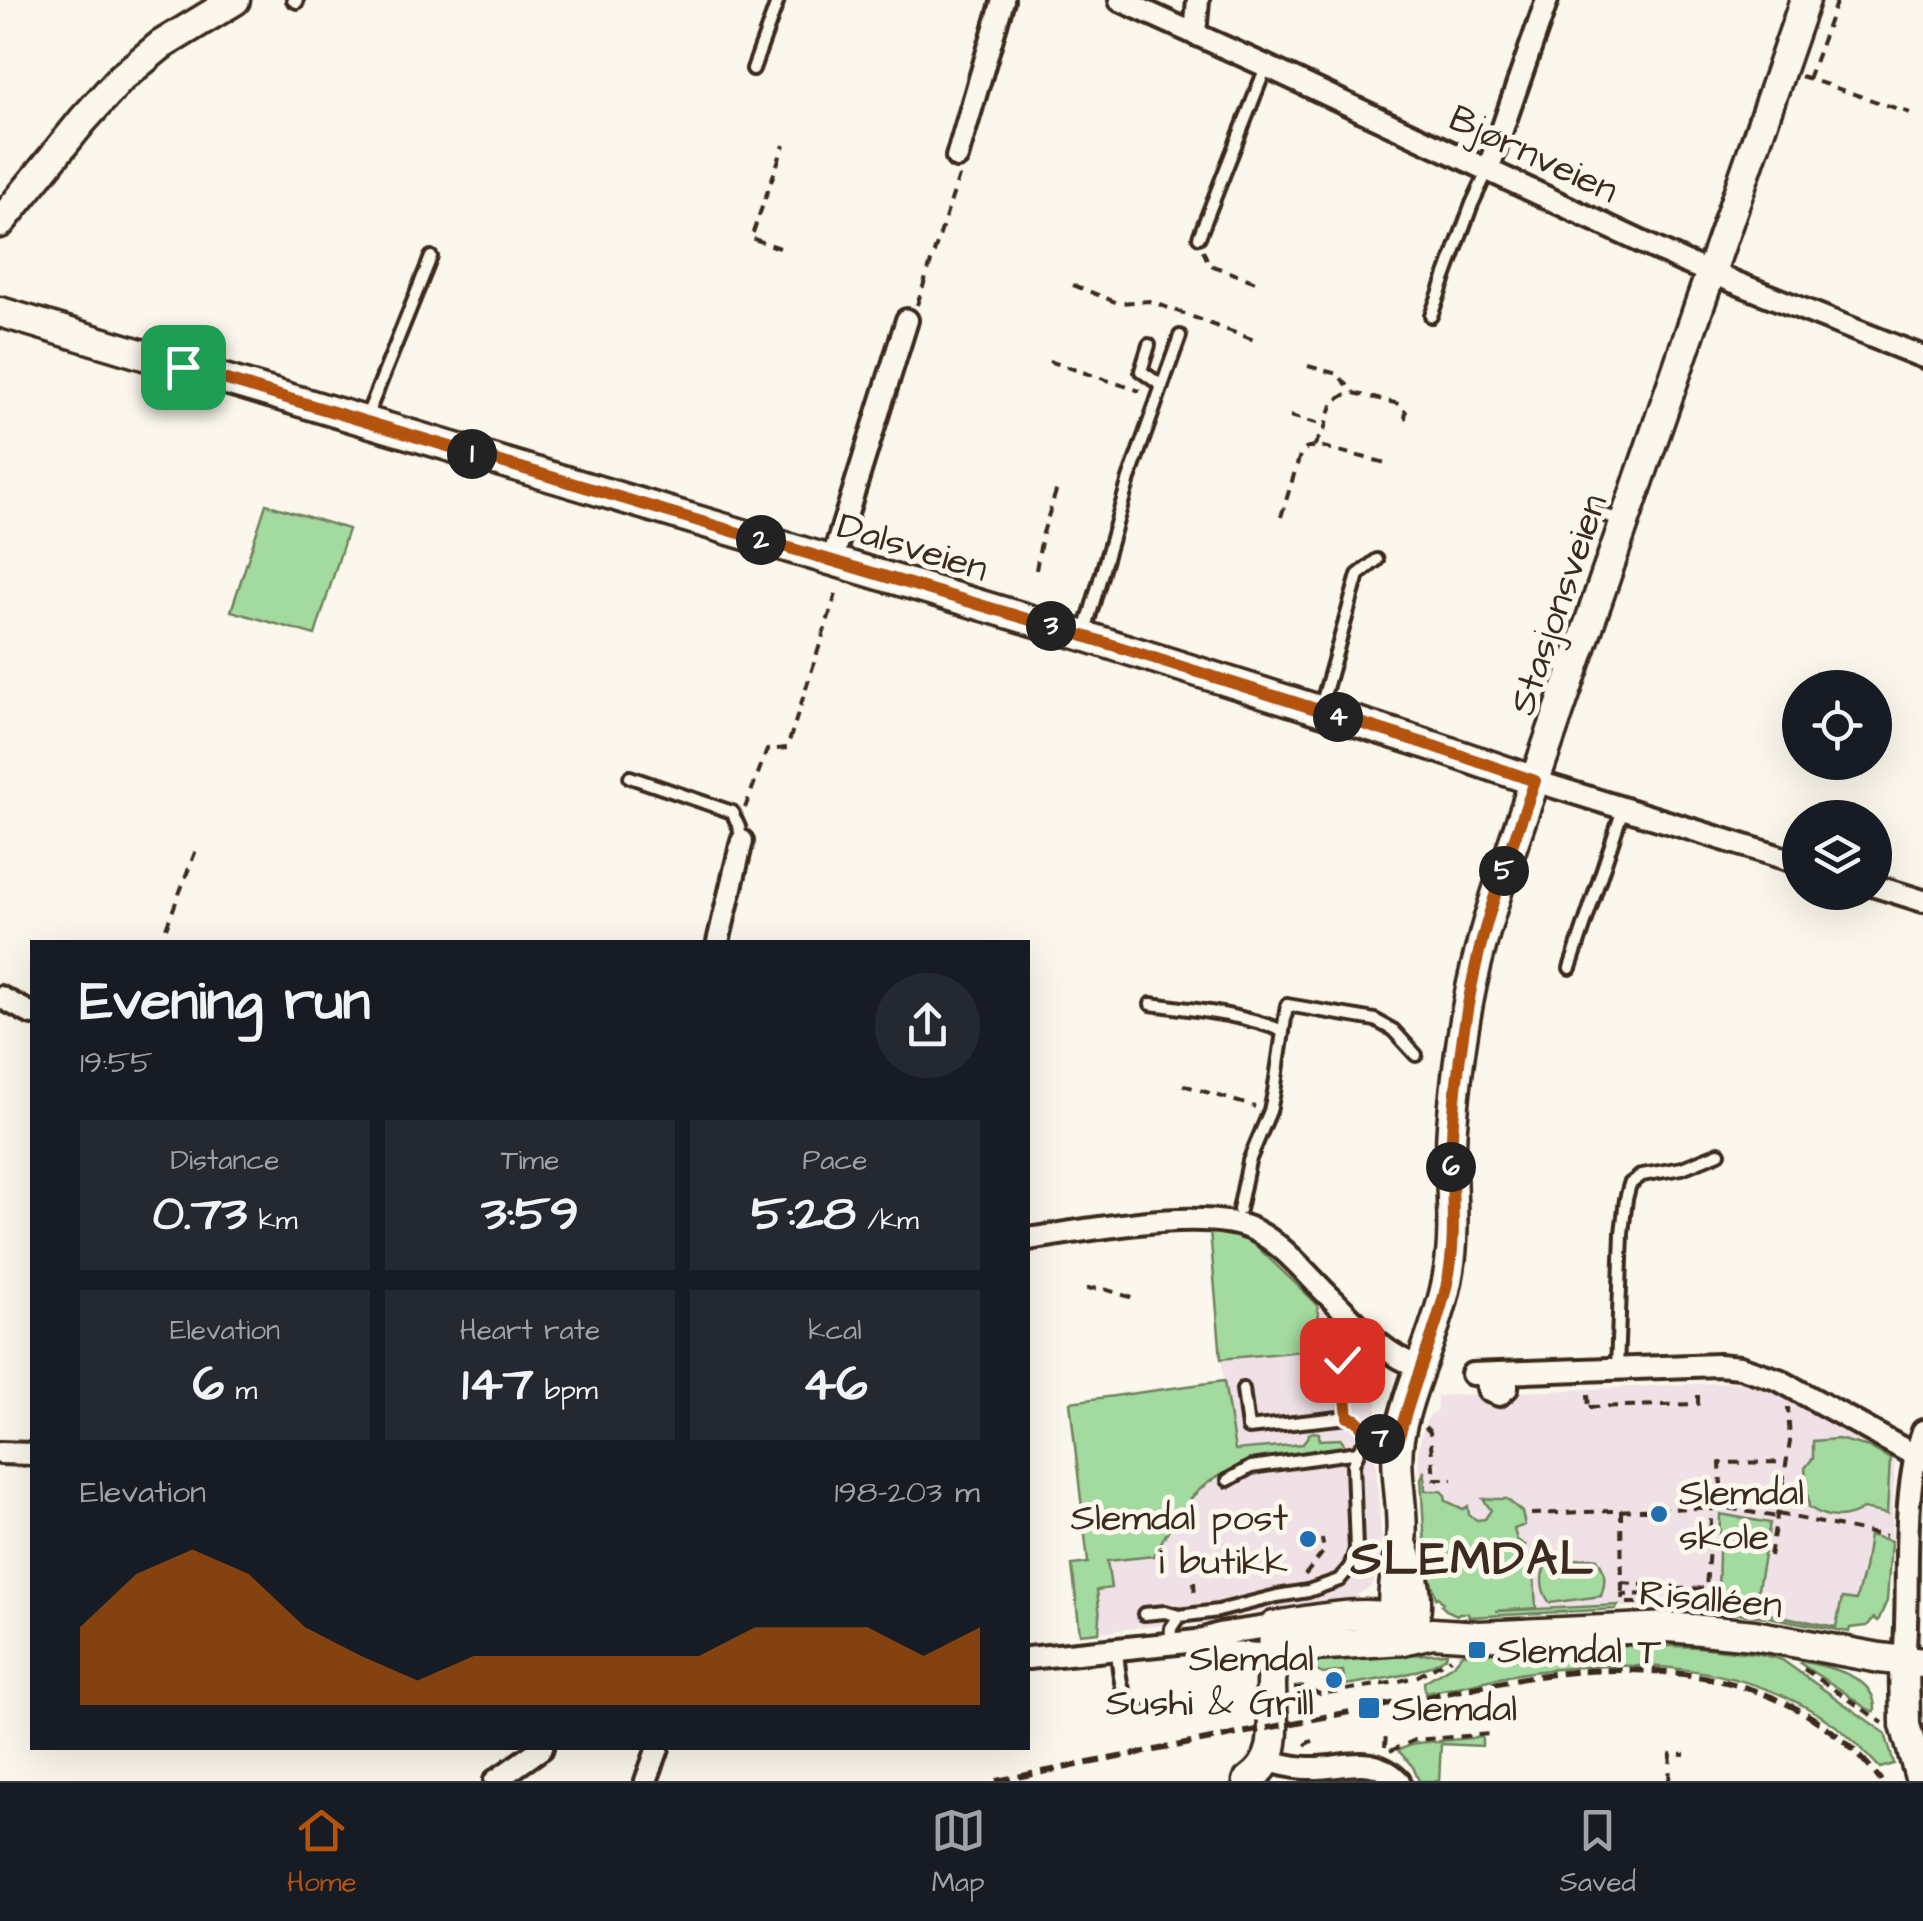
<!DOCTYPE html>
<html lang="en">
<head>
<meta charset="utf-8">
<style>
	body { margin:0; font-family:"Architects Daughter",sans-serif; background:#242831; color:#f1f3f6; height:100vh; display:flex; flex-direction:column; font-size:38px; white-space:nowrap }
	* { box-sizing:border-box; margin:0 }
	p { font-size:32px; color:#9ea1a6 }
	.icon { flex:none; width:55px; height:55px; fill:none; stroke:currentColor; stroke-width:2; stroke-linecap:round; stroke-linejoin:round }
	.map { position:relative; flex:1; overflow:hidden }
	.details { position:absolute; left:30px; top:940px; width:1000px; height:810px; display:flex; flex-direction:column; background:#171b24; border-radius:0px; box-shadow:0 10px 40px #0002 }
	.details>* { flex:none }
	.buttons { position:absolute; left:1782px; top:670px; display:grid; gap:20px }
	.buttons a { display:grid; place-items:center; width:110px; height:110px; border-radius:50%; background:#171b24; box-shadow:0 10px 40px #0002; font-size:50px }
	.pin { position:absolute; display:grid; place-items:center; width:85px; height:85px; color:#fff; margin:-42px; border-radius:20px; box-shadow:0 5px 15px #0006 }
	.km { position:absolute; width:50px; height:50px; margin:-25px; border-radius:50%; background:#222; color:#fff; font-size:28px; line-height:50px; text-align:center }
	.round { display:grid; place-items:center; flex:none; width:105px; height:105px; border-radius:52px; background:#242831 }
	.summary { display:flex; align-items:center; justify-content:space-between; height:170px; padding:0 50px }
	h1 { font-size:55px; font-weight:800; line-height:75px }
	.metrics { display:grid; grid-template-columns:repeat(3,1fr); gap:15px; height:170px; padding:10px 50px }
	.metrics div { display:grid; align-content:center; border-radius:0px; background:#242831; text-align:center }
	.metrics b { font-size:50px; font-weight:800 }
	.metrics small { font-size:28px; font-weight:400 }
	.metrics p { font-size:28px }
	.chart { height:280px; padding:20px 50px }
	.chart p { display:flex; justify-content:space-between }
	.chart svg { width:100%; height:180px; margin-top:10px; fill:#b45309; opacity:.7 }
	.tabs { display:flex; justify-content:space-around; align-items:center; height:140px; border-top:2px solid #363941; background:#171b24; font-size:28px; color:#9ea1a6 }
	.tabs a { display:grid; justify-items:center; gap:5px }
	.tabs .selected { color:#b45309 }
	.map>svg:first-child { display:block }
	.built { fill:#efe1e5 }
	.green { fill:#a3da9f; stroke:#6f825e; stroke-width:2.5 }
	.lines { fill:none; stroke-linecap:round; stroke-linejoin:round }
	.lane-casing { stroke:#3b2a1e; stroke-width:18 }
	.street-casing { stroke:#3b2a1e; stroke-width:28 }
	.secondary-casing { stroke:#3b2a1e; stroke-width:35 }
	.path { stroke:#3b2a1e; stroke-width:4; stroke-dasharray:10 8; stroke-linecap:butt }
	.lane { stroke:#fbf7ec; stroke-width:10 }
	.street { stroke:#fbf7ec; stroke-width:20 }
	.secondary { stroke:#fbf7ec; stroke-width:28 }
	.rail { stroke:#3b2a1e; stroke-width:6; stroke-dasharray:15 8; stroke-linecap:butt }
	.route-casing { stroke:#fff; stroke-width:20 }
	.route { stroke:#b45309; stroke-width:12 }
	.poi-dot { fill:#1f6fb2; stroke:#fbf7ec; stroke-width:4 }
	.labels { text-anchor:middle; stroke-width:10; stroke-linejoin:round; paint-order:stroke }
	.street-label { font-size:38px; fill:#3b2a1e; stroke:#fbf7ec }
	.poi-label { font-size:38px; fill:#3b2a1e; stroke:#fbf7ec; text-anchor:start }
	.district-label { font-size:48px; font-weight:bold; letter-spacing:2.5px; fill:#3b2a1e; stroke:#fbf7ec }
</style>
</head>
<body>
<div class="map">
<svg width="1923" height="1781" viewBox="0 0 1923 1781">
	<rect width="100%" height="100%" fill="#fbf7ec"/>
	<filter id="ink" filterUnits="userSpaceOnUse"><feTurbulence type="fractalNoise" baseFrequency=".01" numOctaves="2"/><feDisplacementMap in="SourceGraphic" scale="20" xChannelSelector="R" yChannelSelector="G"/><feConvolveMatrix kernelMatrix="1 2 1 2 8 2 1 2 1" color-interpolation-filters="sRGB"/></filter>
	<g filter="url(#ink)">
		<g class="built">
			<path d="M 1317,1304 L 1366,1356 L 1373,1365 L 1376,1375 L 1377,1411 L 1375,1453 L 1383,1560 L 1372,1586 L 1350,1599 L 1189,1622 L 1091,1633 L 1088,1563 L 1153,1556 L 1197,1492 L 1237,1467 L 1221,1359 L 1321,1349 Z"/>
			<path d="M 1759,1381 L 1895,1456 L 1891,1541 L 1887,1540 L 1880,1612 L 1867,1626 L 1858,1628 L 1836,1627 L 1760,1612 L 1720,1608 L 1680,1598 L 1679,1607 L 1673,1608 L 1672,1606 L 1638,1607 L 1618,1607 L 1617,1605 L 1486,1612 L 1429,1561 L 1424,1472 L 1419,1471 L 1418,1448 L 1425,1424 L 1429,1416 L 1437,1410 L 1437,1396 Z"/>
		</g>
		<g class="green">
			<path d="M 266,504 L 348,529 L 315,635 L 231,611 Z"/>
			<path d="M 1210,1231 L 1239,1237 L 1253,1243 L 1317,1304 L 1322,1349 L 1221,1359 Z"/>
			<path d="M 1224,1381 L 1235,1450 L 1303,1444 L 1309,1434 L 1313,1432 L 1319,1433 L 1319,1440 L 1341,1439 C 1345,1443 1345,1447 1341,1451 C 1292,1456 1237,1455 1198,1491 C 1181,1507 1165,1536 1153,1556 L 1107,1561 L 1111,1588 L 1097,1590 L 1100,1617 L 1099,1632 L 1080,1634 L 1072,1565 L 1088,1563 L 1087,1553 L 1070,1402 Z"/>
			<path d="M 1838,1439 L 1869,1447 L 1890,1459 L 1887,1514 L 1863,1509 C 1845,1520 1827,1520 1809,1507 L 1805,1468 L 1813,1458 L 1813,1441 Z"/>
			<path d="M 1424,1471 L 1425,1491 L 1441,1491 L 1445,1495 L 1446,1501 L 1463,1509 L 1468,1506 L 1469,1515 L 1477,1520 L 1485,1519 L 1491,1510 L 1483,1499 L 1507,1499 L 1522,1512 L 1525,1525 L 1514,1529 L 1517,1540 L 1525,1545 L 1520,1549 L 1533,1560 L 1536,1608 L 1496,1611 L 1618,1605 L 1616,1609 L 1469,1617 L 1468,1613 L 1459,1613 L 1457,1615 L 1446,1610 L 1441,1605 L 1443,1603 L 1438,1597 L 1436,1598 L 1426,1563 L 1421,1479 Z"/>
			<path d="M 1720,1514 L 1770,1523 L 1756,1599 L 1718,1592 Z"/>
			<path d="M 1869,1535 L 1891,1541 L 1887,1601 L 1878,1621 L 1874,1618 L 1867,1626 L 1850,1628 L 1849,1632 L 1768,1617 L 1679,1607 L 1679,1598 L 1714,1596 L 1720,1608 L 1760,1612 L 1836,1627 L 1842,1598 L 1856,1600 L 1864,1569 Z"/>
			<path d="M 1590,1558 L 1597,1559 C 1606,1571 1606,1582 1601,1596 L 1550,1603 C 1541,1591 1540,1579 1545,1566 L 1551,1562 Z"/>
			<path d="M 1643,1645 L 1698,1647 L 1760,1654 L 1782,1660 L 1885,1733 L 1894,1764 L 1880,1768 C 1866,1753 1852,1738 1836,1726 C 1748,1662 1635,1659 1531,1672 C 1496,1677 1461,1688 1425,1693 L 1424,1682 L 1454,1664 L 1462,1654 Z"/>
			<path d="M 1447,1653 L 1446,1657 C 1416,1677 1380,1679 1345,1685 L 1343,1671 L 1323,1674 L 1315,1670 L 1313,1662 L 1328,1659 Z"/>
			<path d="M 1800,1661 C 1828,1667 1876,1675 1875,1710 L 1874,1712 C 1862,1707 1854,1700 1844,1692 C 1830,1682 1814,1674 1800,1663 Z"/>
			<path d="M 1482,1737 L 1482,1746 L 1441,1744 L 1439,1781 L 1419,1781 L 1413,1767 L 1398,1750 L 1417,1743 Z"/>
		</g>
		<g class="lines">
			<g class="lane-casing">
				<g id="lane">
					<path d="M 293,0 L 297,2"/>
					<path d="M 753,69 L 778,0"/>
					<path d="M 1199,237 L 1266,67"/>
					<path d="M 1431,316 L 1472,204 L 1488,170"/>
					<path d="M 1162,386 L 1180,336"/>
					<path d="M 366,418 L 431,257"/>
					<path d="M 1591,511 L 1625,521"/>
					<path d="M 1084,635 L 1129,479 L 1162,386 L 1141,371 L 1149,345"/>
					<path d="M 1320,710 L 1358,575 L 1377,560"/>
					<path d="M 630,777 L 732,812 L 739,827 L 742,841"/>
					<path d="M 1570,968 L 1623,809"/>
					<path d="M 1151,1004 C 1196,1010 1241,1014 1283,1031"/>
					<path d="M 1239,1210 L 1249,1161 L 1270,1111 L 1274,1092 L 1287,1005 L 1375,1020 L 1393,1030 L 1416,1055"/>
					<path d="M 1341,1360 L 1348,1417"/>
					<path d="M 1617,1369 L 1622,1233 L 1626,1199 L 1630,1184 L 1642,1175 L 1682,1168 L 1719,1153"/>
					<path d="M 1243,1389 L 1248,1428 L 1348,1417 L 1357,1420 L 1370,1438 L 1398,1442"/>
					<path d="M 1228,1480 L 1251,1467 L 1358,1452"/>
					<path d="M 1144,1614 L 1165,1612 L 1179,1616 L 1218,1611 L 1277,1596 L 1308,1591 L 1339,1580 L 1350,1567 L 1356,1550 L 1353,1464 L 1360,1448 L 1370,1438"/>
					<path d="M 1170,1644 L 1171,1628 L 1179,1616"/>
					<path d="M 1117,1649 C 1119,1672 1119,1701 1143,1712"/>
				</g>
			</g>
			<g class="street-casing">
				<g id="street">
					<path d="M 1120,0 L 1266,66 L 1684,262 L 1923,357"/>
					<path d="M 1195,34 L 1198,0"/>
					<path d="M 957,157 L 1003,0"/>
					<path d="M 1488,170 L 1547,0"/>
					<path d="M 832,561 L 907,320"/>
					<path d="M 1535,781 L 1800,863"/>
					<path d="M 1875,886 L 1923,901"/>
					<path d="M 718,942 L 742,841"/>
					<path d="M 0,997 L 32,1014"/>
					<path d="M 1028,1239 C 1083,1231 1208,1205 1256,1231 C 1285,1246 1307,1275 1330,1297 C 1358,1324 1383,1355 1420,1367"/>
					<path d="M 1472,1374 L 1718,1365 L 1740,1367 L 1779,1380 L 1923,1460"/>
					<path d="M 1484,1374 L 1489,1391 L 1499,1395 L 1507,1388 L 1507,1373"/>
					<path d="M 0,1453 L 32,1454"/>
					<path d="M 1197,1641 L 1229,1652 L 1274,1655"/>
					<path d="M 1028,1658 L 1197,1641 L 1219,1634 L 1274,1626"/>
					<path d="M 1904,1661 C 1911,1588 1899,1500 1923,1431"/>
					<path d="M 1268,1761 C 1281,1764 1294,1768 1308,1768 C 1343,1770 1370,1751 1399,1781"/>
					<path d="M 495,1781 L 542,1748"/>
					<path d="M 646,1781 L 658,1748"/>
				</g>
			</g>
			<g class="secondary-casing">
				<g id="secondary">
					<path d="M 0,223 L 83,120 L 121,78 L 161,45 L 235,0"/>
					<path d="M 0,312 L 1084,636 L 1433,746 L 1535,781"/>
					<path d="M 1401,1540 C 1412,1570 1428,1615 1402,1640 C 1386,1610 1396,1575 1401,1543 C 1405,1509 1393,1473 1399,1438 C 1410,1380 1440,1328 1449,1270 C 1457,1223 1448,1174 1452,1126 C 1457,1067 1465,1004 1481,947 C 1490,910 1503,874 1515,838 L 1805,0"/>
					<path d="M 1274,1655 L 1313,1646 L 1402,1640 L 1432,1633 L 1479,1636 L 1669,1627 L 1754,1635 L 1880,1658 L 1923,1663"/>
					<path d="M 1904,1661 L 1905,1725 L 1921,1781"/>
					<path d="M 1248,1781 C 1283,1758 1271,1720 1271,1684 C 1272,1665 1274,1646 1274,1626 C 1317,1620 1369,1607 1411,1622"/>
				</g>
			</g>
			<g class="path">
				<path d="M 1801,76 L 1910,113"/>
				<path d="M 1808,79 L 1837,0"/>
				<path d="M 780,248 L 751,238 L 784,145"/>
				<path d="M 1203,250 L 1208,262 L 1213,266 L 1256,282"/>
				<path d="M 1073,285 L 1118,303 L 1150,301 L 1254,340"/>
				<path d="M 917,305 L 959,176"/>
				<path d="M 1049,361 L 1140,391"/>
				<path d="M 1308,366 L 1337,374 L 1354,392"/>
				<path d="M 1290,416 L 1324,425"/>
				<path d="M 1314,446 L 1324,430 L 1333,402 L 1350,392 L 1399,404 L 1406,412 L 1405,418 L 1401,421"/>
				<path d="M 1281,517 L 1300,455 L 1307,448 L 1319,446 L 1390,464"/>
				<path d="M 1036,570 L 1042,536 L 1057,488"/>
				<path d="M 745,808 L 767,750 L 787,748 L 838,588"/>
				<path d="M 166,928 L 196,850"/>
				<path d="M 1183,1085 L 1255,1107"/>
				<path d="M 1087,1289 L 1101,1288 L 1136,1299"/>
				<path d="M 1321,1317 L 1324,1339 L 1333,1349"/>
				<path d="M 1588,1394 L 1589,1410"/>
				<path d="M 1589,1407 L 1698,1404 L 1698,1388"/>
				<path d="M 1425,1427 L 1430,1432 L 1434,1479 L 1453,1479"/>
				<path d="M 1722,1506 L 1720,1463 L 1786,1462"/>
				<path d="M 1621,1510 L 1622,1595"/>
				<path d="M 1531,1514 L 1722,1507 L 1777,1517"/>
				<path d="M 1778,1514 L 1886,1536"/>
				<path d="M 1770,1556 L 1790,1442 L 1788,1407"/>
				<path d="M 1305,1575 L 1324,1551 L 1322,1539"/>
				<path d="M 1194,1582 L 1195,1599"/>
				<path d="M 1622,1583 L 1657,1586 L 1657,1589"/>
				<path d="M 1657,1590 L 1706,1588 L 1712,1507"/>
				<path d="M 1767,1594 L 1783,1595"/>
				<path d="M 1637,1603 L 1623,1603 L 1622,1595 L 1657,1594"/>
				<path d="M 1804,1669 L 1883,1723"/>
				<path d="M 1294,1688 L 1305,1687 L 1320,1694 L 1396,1682 L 1418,1676 L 1451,1658"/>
				<path d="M 1296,1699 L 1314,1708"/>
				<path d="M 1305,1746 L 1309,1742 L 1319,1740"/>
				<path d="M 1385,1747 L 1386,1732"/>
				<path d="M 1390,1751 L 1415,1740 L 1490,1734"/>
				<path d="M 1669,1781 L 1671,1754 L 1685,1755"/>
			</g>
			<use href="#lane" class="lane"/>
			<use href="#street" class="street"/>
			<use href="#secondary" class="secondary"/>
			<path class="rail" d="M 996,1781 L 1524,1678 C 1651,1658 1798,1670 1881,1781"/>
		</g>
	</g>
	<g class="lines" filter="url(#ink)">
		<g class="route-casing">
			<path id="route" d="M 183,367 L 1084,636 L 1433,746 L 1535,781 C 1516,836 1494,891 1480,948 C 1466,1004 1458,1064 1453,1121 C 1448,1172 1458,1224 1449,1274 C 1438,1331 1411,1385 1398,1442 L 1370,1438 L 1357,1420 L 1348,1417 L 1342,1360"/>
		</g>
		<use href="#route" class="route"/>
	</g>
	<g class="poi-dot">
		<circle cx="1659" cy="1514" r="10"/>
		<circle cx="1308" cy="1539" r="10"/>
		<rect x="1467" y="1640" width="20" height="20" rx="5"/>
		<circle cx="1334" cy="1680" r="10"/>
		<rect x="1357" y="1696" width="24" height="24" rx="5"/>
	</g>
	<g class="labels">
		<g class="street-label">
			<text transform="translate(1534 153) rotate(25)" y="13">Bjørnveien</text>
			<text transform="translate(913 546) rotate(17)" y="13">Dalsveien</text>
			<text transform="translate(1557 604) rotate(-71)" y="13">Stasjonsveien</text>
			<text transform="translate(1711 1598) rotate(5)" y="13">Risalléen</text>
		</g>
		<g class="poi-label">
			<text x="1679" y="1505">Slemdal<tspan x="1679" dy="44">skole</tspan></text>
			<text x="1288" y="1530" text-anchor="end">Slemdal post<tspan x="1288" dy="44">i butikk</tspan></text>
			<text x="1497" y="1663">Slemdal T</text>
			<text x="1314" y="1671" text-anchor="end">Slemdal<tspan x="1314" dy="44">Sushi &amp; Grill</tspan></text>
			<text x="1392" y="1721">Slemdal</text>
		</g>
		<g class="district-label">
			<text x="1473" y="1574">SLEMDAL</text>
		</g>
	</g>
</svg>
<div class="buttons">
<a><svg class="icon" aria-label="locate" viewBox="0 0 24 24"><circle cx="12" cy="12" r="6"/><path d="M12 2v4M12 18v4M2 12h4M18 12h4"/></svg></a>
<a><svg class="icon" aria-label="layers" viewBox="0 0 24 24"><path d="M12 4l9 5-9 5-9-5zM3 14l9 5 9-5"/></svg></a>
</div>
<div class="pin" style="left:183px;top:367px;background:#1e9e55"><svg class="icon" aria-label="arrive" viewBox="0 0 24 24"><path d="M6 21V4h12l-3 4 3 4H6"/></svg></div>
<div class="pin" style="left:1342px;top:1360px;background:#d93025"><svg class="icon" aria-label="check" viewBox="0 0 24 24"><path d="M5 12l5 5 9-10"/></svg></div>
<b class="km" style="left:472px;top:454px">1</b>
<b class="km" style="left:761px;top:540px">2</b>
<b class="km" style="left:1051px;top:626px">3</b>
<b class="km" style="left:1338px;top:717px">4</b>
<b class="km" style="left:1504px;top:871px">5</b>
<b class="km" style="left:1451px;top:1167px">6</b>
<b class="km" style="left:1380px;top:1439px">7</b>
<section class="details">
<div class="summary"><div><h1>Evening run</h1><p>19:55</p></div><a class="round"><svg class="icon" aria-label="share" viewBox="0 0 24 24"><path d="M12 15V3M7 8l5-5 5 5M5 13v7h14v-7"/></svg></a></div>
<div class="metrics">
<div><p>Distance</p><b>0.73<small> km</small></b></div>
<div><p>Time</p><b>3:59</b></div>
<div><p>Pace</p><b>5:28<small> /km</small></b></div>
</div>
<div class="metrics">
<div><p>Elevation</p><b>6<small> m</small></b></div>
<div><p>Heart rate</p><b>147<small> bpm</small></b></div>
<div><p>kcal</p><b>46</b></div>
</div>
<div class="chart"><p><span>Elevation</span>198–203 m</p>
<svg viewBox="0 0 160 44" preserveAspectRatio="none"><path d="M0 44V25L10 12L20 6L30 12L40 25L50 32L60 38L70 32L80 32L90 32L100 32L110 32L120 25L130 25L140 25L150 32L160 25V44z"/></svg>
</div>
</section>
</div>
<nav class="tabs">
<a class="selected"><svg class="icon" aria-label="home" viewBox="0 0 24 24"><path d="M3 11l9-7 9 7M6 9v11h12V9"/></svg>Home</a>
<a><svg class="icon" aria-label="map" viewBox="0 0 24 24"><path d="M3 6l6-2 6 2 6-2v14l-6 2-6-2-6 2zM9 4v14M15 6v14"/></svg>Map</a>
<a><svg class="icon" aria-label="saved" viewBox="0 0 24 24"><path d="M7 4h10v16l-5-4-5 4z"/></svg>Saved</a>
</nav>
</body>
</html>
